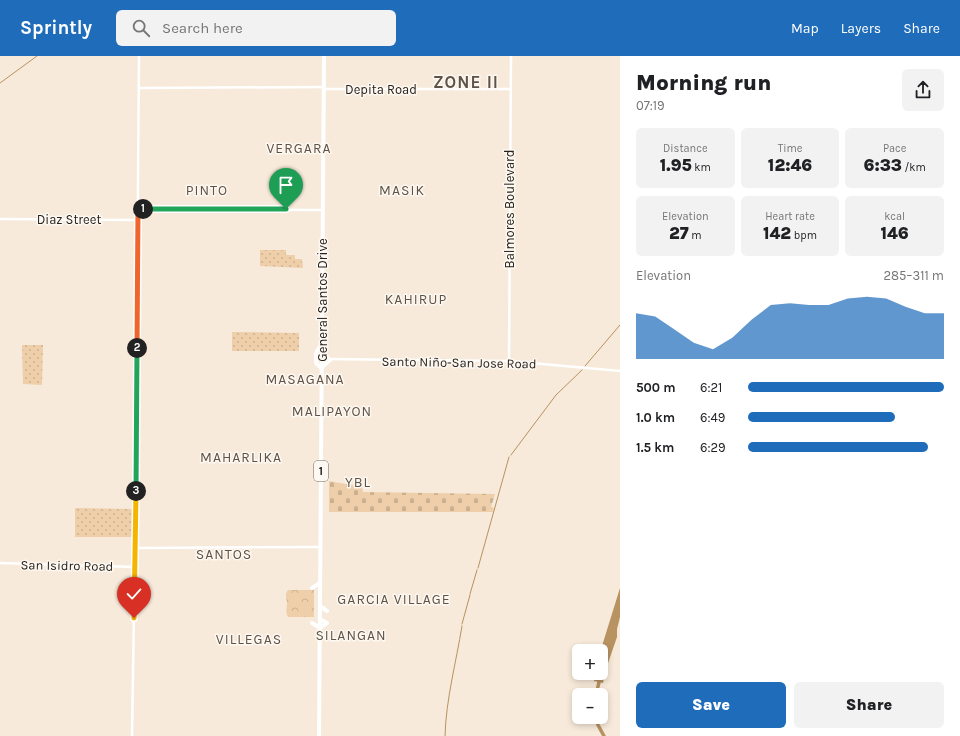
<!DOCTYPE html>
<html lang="en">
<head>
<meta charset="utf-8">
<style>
	body { margin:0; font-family:Karla,sans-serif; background:#f2f2f2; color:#202124; height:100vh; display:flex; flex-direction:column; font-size:15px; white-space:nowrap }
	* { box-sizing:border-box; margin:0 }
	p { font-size:13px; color:#757577 }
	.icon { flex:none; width:22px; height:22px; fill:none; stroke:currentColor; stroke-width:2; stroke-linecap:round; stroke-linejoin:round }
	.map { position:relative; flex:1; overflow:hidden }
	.panel { display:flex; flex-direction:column; background:#fff; width:340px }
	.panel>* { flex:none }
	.fabs { position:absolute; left:572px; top:588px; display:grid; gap:8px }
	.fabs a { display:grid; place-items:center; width:36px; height:36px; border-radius:6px; background:#fff; box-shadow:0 2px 6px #0003; font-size:20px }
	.pin { position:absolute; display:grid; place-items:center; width:34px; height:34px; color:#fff; margin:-41px -17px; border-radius:50% 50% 50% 0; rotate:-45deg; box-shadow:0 0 4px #0007 }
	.pin .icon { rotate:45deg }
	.km { position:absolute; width:20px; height:20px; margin:-10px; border-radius:50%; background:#222; color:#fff; font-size:11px; line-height:20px; text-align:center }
	.round { display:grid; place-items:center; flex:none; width:42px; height:42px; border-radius:6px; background:#f2f2f2 }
	.overview { display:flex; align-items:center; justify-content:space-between; height:68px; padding:0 16px }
	h1 { font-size:22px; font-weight:800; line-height:30px }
	.metrics { display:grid; grid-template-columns:repeat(3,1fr); gap:6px; height:68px; padding:4px 16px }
	.metrics div { display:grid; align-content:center; border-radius:6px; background:#f2f2f2; text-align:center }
	.metrics b { font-size:17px; font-weight:800 }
	.metrics small { font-size:11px; font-weight:400 }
	.metrics p { font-size:11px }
	.chart { height:112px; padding:8px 16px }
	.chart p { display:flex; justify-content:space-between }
	.chart svg { width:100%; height:72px; margin-top:4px; fill:#1f6cbb; opacity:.7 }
	.cta { display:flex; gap:8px; margin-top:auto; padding:8px 16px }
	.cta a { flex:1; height:46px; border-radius:6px; background:#1f6cbb; color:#fff; font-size:16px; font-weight:800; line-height:46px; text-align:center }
	.cta a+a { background:#f2f2f2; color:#202124 }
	ul { padding:0 16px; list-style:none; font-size:13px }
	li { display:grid; grid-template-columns:64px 48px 1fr; align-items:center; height:30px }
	li i { height:10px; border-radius:5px; background:#1f6cbb }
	header { display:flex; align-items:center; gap:24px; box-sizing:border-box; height:56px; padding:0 20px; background:#1f6cbb; color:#fff }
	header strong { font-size:19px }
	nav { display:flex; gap:22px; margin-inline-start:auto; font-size:14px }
	.search { width:280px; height:36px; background:#f2f2f2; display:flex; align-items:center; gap:10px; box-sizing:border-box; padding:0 14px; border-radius:6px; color:#757577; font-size:15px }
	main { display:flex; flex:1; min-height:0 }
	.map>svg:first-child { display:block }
	.grass { fill:url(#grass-dots) }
	.cemetery { fill:url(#cemetery-stones) }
	.park { fill:url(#park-crowns) }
	.water { fill:#b89260 }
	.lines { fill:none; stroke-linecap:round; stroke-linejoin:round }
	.stream { stroke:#b89260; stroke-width:1 }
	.river { stroke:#b89260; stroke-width:3.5 }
	.secondary { stroke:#fff; stroke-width:2.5 }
	.highway { stroke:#fff; stroke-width:4 }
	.split-1-casing { stroke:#fff; stroke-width:8 }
	.split-2-casing { stroke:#fff; stroke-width:8 }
	.split-3-casing { stroke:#fff; stroke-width:8 }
	.split-4-casing { stroke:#fff; stroke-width:8 }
	.split-1 { stroke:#22a559; stroke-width:5 }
	.split-2 { stroke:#f0652b; stroke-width:5 }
	.split-3 { stroke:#22a559; stroke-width:5 }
	.split-4 { stroke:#f5b400; stroke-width:5 }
	.labels { text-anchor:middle; stroke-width:3; stroke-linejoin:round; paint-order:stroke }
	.shield { fill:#fef8f2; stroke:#68625c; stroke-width:1 }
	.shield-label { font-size:12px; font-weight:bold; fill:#27221c }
	.street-label { font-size:13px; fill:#27221c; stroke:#fef8f2 }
	.neighbourhood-label { font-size:14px; letter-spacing:1px; fill:#5e5346; stroke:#fef8f2 }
	.district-label { font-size:17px; font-weight:bold; letter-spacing:1px; fill:#5e5346; stroke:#fef8f2 }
</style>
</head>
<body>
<header>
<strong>Sprintly</strong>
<div class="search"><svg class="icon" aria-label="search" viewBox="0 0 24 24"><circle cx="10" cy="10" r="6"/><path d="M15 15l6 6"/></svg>Search here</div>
<nav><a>Map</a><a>Layers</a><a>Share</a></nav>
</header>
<main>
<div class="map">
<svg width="620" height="680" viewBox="0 0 620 680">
	<defs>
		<pattern id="grass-dots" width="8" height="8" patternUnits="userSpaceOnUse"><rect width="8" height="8" fill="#eecfa9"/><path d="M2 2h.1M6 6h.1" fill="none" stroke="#ccb191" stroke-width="1.8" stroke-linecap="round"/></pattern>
		<pattern id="cemetery-stones" width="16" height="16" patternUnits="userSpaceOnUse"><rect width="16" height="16" fill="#eecfa9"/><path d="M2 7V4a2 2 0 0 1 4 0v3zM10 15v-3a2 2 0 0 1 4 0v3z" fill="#ccb191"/></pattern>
		<pattern id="park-crowns" width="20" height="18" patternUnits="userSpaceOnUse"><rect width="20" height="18" fill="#eecfa9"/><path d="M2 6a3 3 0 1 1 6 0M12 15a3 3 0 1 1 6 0" fill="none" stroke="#ccb191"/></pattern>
	</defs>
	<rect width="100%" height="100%" fill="#f7eada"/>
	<g class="grass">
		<path d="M 260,193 L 260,194 L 286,194 L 286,199 L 295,199 L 295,203 L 302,203 L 303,212 L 260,210 Z"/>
		<path d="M 232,276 L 299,277 L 299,295 L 232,295 Z"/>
		<path d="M 22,289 L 43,289 L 42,329 L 23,328 Z"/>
		<path d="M 75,452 L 133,453 L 133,481 L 75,481 Z"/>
	</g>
	<path class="cemetery" d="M 329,425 L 362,431 L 363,436 L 495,438 L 491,451 L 494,452 L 493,456 L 329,456 Z"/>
	<path class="park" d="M 288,534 L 314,534 L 314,561 L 288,561 C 285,555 287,553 287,547 C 287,542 284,539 288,534 Z"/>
	<path class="water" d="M 620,532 L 620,561 L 617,573 L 617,581 L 606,613 L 603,627 L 594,625 L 595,617 L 601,617 L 601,595 L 596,595 L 602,590 Z"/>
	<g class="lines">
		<g class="stream">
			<path d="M 0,27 L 37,0"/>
			<path d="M 585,310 L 620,269"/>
			<path d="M 511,399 L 556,339 L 582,314"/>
			<path d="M 478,512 L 509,401"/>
			<path d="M 470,538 L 477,514"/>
			<path d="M 462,568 L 470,539"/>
			<path d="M 445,680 C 446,643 456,607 462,570"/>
		</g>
		<g class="river">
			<path d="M 596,639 L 600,622"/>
			<path d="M 596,661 L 598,669 L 604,680"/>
		</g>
		<g class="secondary">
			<path d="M 139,32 L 324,31"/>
			<path d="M 324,33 L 510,33"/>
			<path d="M 138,153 L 323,154"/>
			<path d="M 0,163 L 138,164"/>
			<path d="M 322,303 L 509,305 L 620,315"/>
			<path d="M 509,305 L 511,0"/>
			<path d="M 135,492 L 320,491"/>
			<path d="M 0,507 L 135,511"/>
			<path d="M 132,680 L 135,492 L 139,0"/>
		</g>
		<g class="highway">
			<path d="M 321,289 C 315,296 316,298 316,307 L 321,312"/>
			<path d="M 321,312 L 330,304 L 322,296"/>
			<path d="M 312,532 L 320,527"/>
			<path d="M 320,550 L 327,555"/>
			<path d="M 312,567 L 320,572"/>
			<path d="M 320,572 L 327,567 L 320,563"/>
			<path d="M 319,680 L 324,0"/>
		</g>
	</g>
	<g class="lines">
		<g class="split-1-casing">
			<path id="split-1" d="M 143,153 L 286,153"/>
		</g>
		<g class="split-2-casing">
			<path id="split-2" d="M 137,292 L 138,153 L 143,153"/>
		</g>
		<g class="split-3-casing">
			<path id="split-3" d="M 136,435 L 137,292"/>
		</g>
		<g class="split-4-casing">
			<path id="split-4" d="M 134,562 L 136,435"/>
		</g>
		<use href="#split-1" class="split-1"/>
		<use href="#split-2" class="split-2"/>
		<use href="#split-3" class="split-3"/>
		<use href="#split-4" class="split-4"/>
	</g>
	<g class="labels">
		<rect class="shield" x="314" y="405" width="14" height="20" rx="3"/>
		<g class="shield-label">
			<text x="321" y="419">1</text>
		</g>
		<g class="street-label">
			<text x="381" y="38">Depita Road</text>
			<text transform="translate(509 153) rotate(-90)" y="5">Balmores Boulevard</text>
			<text x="69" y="168">Diaz Street</text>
			<text transform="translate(322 244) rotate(-90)" y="5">General Santos Drive</text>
			<text transform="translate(459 306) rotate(1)" y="5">Santo Niño-San Jose Road</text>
			<text transform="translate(67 509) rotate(1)" y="5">San Isidro Road</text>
		</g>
		<g class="neighbourhood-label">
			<text x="299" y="97">VERGARA</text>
			<text x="207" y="139">PINTO</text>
			<text x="402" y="139">MASIK</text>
			<text x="416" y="248">KAHIRUP</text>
			<text x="305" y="328">MASAGANA</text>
			<text x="332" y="360">MALIPAYON</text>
			<text x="241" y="406">MAHARLIKA</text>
			<text x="358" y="431">YBL</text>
			<text x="224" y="503">SANTOS</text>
			<text x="394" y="548">GARCIA VILLAGE</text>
			<text x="351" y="584">SILANGAN</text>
			<text x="249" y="588">VILLEGAS</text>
		</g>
		<g class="district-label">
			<text x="466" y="32">ZONE II</text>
		</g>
	</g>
</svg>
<div class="fabs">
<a>+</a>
<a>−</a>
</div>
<div class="pin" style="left:286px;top:153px;background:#1e9e55"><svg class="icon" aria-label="arrive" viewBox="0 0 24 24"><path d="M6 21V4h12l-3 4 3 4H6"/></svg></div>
<div class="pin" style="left:134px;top:562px;background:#d93025"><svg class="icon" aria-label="check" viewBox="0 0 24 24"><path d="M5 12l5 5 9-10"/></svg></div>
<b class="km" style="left:143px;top:153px">1</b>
<b class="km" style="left:137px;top:292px">2</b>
<b class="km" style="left:136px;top:435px">3</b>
</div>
<section class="panel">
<div class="overview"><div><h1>Morning run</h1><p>07:19</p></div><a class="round"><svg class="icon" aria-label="share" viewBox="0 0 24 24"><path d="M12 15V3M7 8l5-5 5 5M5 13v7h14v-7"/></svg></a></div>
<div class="metrics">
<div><p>Distance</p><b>1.95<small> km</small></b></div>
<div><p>Time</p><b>12:46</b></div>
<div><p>Pace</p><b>6:33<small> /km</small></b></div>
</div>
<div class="metrics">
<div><p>Elevation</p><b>27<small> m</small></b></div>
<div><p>Heart rate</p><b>142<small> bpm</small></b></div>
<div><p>kcal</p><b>146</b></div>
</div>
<div class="chart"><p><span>Elevation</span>285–311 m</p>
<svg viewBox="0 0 160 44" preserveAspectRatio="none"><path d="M0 44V16L10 18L20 26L30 34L40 38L50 31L60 20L70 11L80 10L90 11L100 11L110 7L120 6L130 7L140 12L150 16L160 16V44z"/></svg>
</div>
<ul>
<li><b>500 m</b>6:21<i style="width:100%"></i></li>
<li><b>1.0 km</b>6:49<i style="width:75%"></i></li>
<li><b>1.5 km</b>6:29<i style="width:92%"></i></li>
</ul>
<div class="cta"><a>Save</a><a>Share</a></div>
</section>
</main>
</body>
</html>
